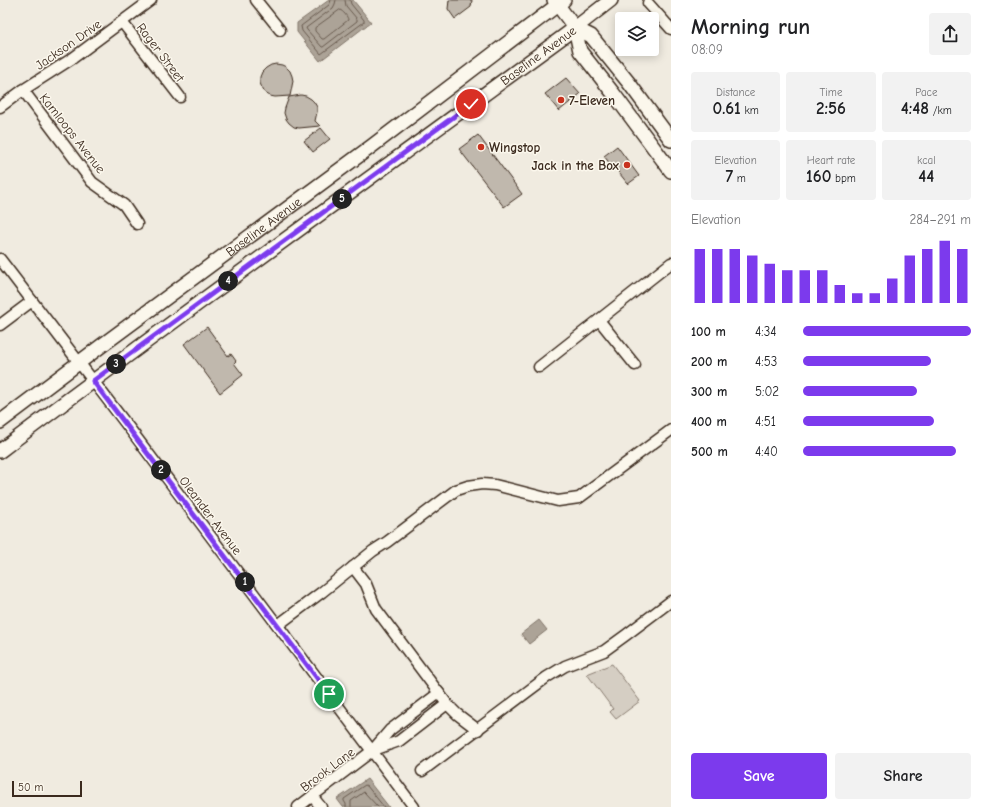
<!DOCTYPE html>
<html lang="en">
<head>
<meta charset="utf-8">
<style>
	body { margin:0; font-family:"Comic Neue",sans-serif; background:#f2f2f2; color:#202124; height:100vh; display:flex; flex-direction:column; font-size:15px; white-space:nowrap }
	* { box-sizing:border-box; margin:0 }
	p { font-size:13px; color:#757577 }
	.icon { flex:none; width:22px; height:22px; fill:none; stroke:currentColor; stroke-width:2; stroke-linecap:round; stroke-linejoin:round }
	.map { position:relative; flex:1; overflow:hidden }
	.drawer { display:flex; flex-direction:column; background:#fff; width:320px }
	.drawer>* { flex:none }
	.fabs { position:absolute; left:615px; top:12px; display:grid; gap:8px }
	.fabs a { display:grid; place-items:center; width:44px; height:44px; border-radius:4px; background:#fff; box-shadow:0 2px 10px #0003; font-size:20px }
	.scale { position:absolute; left:12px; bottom:10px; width:70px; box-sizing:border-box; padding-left:4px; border:2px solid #3b2a1e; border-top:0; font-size:11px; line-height:14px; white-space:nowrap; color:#3b2a1e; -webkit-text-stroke:3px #fbf7ec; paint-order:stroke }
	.pin { position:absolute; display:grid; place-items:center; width:34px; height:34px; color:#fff; margin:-17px; border:2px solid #fff; border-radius:50%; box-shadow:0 1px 4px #0007 }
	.km { position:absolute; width:20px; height:20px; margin:-10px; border-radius:50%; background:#222; color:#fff; font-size:11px; line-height:20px; text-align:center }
	.round { display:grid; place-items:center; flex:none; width:42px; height:42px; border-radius:4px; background:#f2f2f2 }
	.headline { display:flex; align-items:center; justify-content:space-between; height:68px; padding:0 20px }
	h1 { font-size:22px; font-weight:600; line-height:30px }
	.stats { display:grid; grid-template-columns:repeat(3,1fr); gap:6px; height:68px; padding:4px 20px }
	.stats div { display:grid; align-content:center; border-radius:4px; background:#f2f2f2; text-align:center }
	.stats b { font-size:17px; font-weight:600 }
	.stats small { font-size:11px; font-weight:400 }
	.stats p { font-size:11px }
	.chart { height:112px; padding:8px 20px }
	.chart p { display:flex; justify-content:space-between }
	.chart svg { width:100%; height:72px; margin-top:4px; stroke:#7c3aed; stroke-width:6 }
	.action { display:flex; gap:8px; margin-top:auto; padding:8px 20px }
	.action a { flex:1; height:46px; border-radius:4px; background:#7c3aed; color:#fff; font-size:16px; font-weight:600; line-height:46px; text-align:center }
	.action a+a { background:#f2f2f2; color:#202124 }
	ul { padding:0 20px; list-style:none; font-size:13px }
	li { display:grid; grid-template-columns:64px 48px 1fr; align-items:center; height:30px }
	li i { height:10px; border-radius:5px; background:#7c3aed }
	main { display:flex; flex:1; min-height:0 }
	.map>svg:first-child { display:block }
	.green { fill:#d5cec3; stroke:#887c70 }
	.water { fill:#aca397; stroke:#7f7367 }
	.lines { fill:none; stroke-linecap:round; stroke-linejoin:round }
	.shore { stroke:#685a4e; stroke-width:1 }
	.building { fill:#c0b8ad; stroke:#3b2a1e }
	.minor-casing { stroke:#3b2a1e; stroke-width:13 }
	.major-casing { stroke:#3b2a1e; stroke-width:16 }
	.minor { stroke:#fbf7ec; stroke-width:10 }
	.major { stroke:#fbf7ec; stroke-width:13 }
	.route-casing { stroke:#fff; stroke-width:8 }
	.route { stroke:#7c3aed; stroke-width:5 }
	.poi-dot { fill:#c8321e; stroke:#fbf7ec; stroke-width:1.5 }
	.labels { text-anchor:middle; stroke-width:3; stroke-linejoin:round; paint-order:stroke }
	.street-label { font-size:13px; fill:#3b2a1e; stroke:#fbf7ec }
	.poi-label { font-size:13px; font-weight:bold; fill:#3b2a1e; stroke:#fbf7ec; text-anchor:start }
</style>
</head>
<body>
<main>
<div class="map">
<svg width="671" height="807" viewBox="0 0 671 807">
	<rect width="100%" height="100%" fill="#f0ebe0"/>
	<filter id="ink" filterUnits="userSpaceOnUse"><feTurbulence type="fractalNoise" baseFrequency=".025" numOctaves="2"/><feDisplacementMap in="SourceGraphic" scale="8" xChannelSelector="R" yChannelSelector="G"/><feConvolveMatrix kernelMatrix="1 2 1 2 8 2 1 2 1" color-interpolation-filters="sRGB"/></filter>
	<g filter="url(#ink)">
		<path class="green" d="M 612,664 L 640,701 L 616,719 L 610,712 L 613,709 L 587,674 Z"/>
		<g class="water">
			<path d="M 329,0 L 353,0 L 371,22 L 320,61 L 297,32 L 297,23 Z"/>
			<path d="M 539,620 L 547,630 L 529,644 L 521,634 Z"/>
			<path d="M 367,779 L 389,807 L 343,807 L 337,799 Z"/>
		</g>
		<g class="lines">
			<g class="shore">
				<path d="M 331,0 L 330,3 L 329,5 L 301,26 L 302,31 L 321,54 L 364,22 L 364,20 L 351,4 L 350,0"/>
				<path d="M 336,0 L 335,4 L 333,8 L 306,28 L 307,30 L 322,47 L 323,47 L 357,21 L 357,19 L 346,6 L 345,0"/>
				<path d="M 340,10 C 343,11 348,17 348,20 L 324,39 L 322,39 L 315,31 L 315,28 Z"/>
				<path d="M 346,807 L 346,804 L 344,801 L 344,799 L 365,785 L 367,786 L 384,807"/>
				<path d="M 351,807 L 351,801 L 364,792 L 378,807"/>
			</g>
		</g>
		<g class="building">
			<path d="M 449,0 L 472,0 L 471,7 L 455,19 L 448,9 Z"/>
			<path d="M 276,64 L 282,65 L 286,67 L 290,71 L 292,76 L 293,81 L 290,96 L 275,97 L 270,96 L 265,93 L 262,88 L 260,83 L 260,77 L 262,72 L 266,68 L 271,65 Z"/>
			<path d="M 566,78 L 580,94 L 559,111 L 545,94 Z"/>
			<path d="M 301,95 L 306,96 L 311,99 L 314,102 L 317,107 L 317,112 L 315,121 L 320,126 L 299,128 L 294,127 L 289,123 L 286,119 L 284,113 L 285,108 L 289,97 Z"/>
			<path d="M 321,128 L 330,139 L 313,152 L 304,141 Z"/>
			<path d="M 478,135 L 522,194 L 504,207 L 459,149 Z"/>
			<path d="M 617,146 L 639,176 L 628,184 L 615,168 L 614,169 L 604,156 Z"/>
			<path d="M 207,327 L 228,356 L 231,354 L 236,361 L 234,363 L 243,375 L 220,393 L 184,344 Z"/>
		</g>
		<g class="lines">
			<g class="minor-casing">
				<g id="minor">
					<path d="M 256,0 L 280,30"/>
					<path d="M 648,3 L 671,29"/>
					<path d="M 122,22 L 180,97"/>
					<path d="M 23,90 L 92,182 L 124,205 L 137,224"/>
					<path d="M 0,107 L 23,90 L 73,58 L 151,0"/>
					<path d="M 0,259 L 133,433 L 414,807"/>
					<path d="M 599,320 L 635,365"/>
					<path d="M 0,325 L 32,301"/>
					<path d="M 539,367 L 671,263"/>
					<path d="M 353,567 L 366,584 L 376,609 L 447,704 L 457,714 L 478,730"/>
					<path d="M 278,625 L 322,592 L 373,551 L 387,542 L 456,490 L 468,486 L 482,484 L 495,485 L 558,501 L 579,498 L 671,430"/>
					<path d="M 374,750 L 399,741 L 447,704"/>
					<path d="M 422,771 L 547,677 L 565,666 L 604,651 L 626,635 L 671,601"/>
					<path d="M 312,796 L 321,807"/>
					<path d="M 298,807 L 372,751 L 390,730 L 439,693"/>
				</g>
			</g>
			<g class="major-casing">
				<g id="major">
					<path d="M 554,0 L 575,28 L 580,51 L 613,93 L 671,171"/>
					<path d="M 575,28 L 591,36 L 629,83 L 671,140"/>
					<path id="s1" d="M 0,422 L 101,346 L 372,146 L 564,0"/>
					<path id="s2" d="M 0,451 C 190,307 383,169 575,28 L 611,0"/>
				</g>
			</g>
			<use href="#minor" class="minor"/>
			<use href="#major" class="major"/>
		</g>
	</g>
	<g class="lines" filter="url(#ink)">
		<g class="route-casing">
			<path id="route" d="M 329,694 L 93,381 L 471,104"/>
		</g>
		<use href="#route" class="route"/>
	</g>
	<g class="poi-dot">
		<circle cx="561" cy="100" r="4"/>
		<circle cx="481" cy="147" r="4"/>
		<circle cx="627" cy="165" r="4"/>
	</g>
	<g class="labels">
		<g class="street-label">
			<text transform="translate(68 44) rotate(-35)" y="5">Jackson Drive</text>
			<text transform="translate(161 52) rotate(53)" y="5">Rager Street</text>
			<text dy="5" stroke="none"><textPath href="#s2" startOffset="668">Baseline Avenue</textPath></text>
			<text transform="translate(73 133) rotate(52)" y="5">Kamloops Avenue</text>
			<text dy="5" stroke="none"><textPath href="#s1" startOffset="328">Baseline Avenue</textPath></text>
			<text transform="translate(211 515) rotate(53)" y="5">Oleander Avenue</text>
			<text transform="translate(327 769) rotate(-37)" y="5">Brook Lane</text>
		</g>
		<g class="poi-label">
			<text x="569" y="105">7-Eleven</text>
			<text x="489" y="152">Wingstop</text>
			<text x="619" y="170" text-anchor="end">Jack in the Box</text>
		</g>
	</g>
</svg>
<div class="fabs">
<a><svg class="icon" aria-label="layers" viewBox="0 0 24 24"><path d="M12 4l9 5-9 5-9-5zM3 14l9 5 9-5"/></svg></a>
</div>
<div class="scale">50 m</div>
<div class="pin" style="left:329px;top:694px;background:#1e9e55"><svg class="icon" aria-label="arrive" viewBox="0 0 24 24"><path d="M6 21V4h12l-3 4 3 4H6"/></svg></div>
<div class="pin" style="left:471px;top:104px;background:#d93025"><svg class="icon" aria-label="check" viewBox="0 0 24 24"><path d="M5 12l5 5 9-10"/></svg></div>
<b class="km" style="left:245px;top:582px">1</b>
<b class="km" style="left:161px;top:470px">2</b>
<b class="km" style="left:116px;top:364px">3</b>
<b class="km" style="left:228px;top:281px">4</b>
<b class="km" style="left:342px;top:199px">5</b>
</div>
<section class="drawer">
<div class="headline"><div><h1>Morning run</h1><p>08:09</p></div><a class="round"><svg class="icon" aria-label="share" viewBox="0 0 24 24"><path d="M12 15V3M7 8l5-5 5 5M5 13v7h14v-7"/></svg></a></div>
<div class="stats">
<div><p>Distance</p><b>0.61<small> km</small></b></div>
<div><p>Time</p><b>2:56</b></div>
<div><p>Pace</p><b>4:48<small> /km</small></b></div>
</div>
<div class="stats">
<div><p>Elevation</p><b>7<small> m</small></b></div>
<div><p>Heart rate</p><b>160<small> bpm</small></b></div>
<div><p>kcal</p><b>44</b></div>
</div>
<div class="chart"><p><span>Elevation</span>284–291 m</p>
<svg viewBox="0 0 160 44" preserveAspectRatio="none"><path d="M5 44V11M15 44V11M25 44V11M35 44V15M45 44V20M55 44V24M65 44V24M75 44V24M85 44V33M95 44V38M105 44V38M115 44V29M125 44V15M135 44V11M145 44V6M155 44V11"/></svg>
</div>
<ul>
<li><b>100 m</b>4:34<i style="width:100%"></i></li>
<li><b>200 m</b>4:53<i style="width:76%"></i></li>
<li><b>300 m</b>5:02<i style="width:68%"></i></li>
<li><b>400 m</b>4:51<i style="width:78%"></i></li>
<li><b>500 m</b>4:40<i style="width:91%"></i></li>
</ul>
<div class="action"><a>Save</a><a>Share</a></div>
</section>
</main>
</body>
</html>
